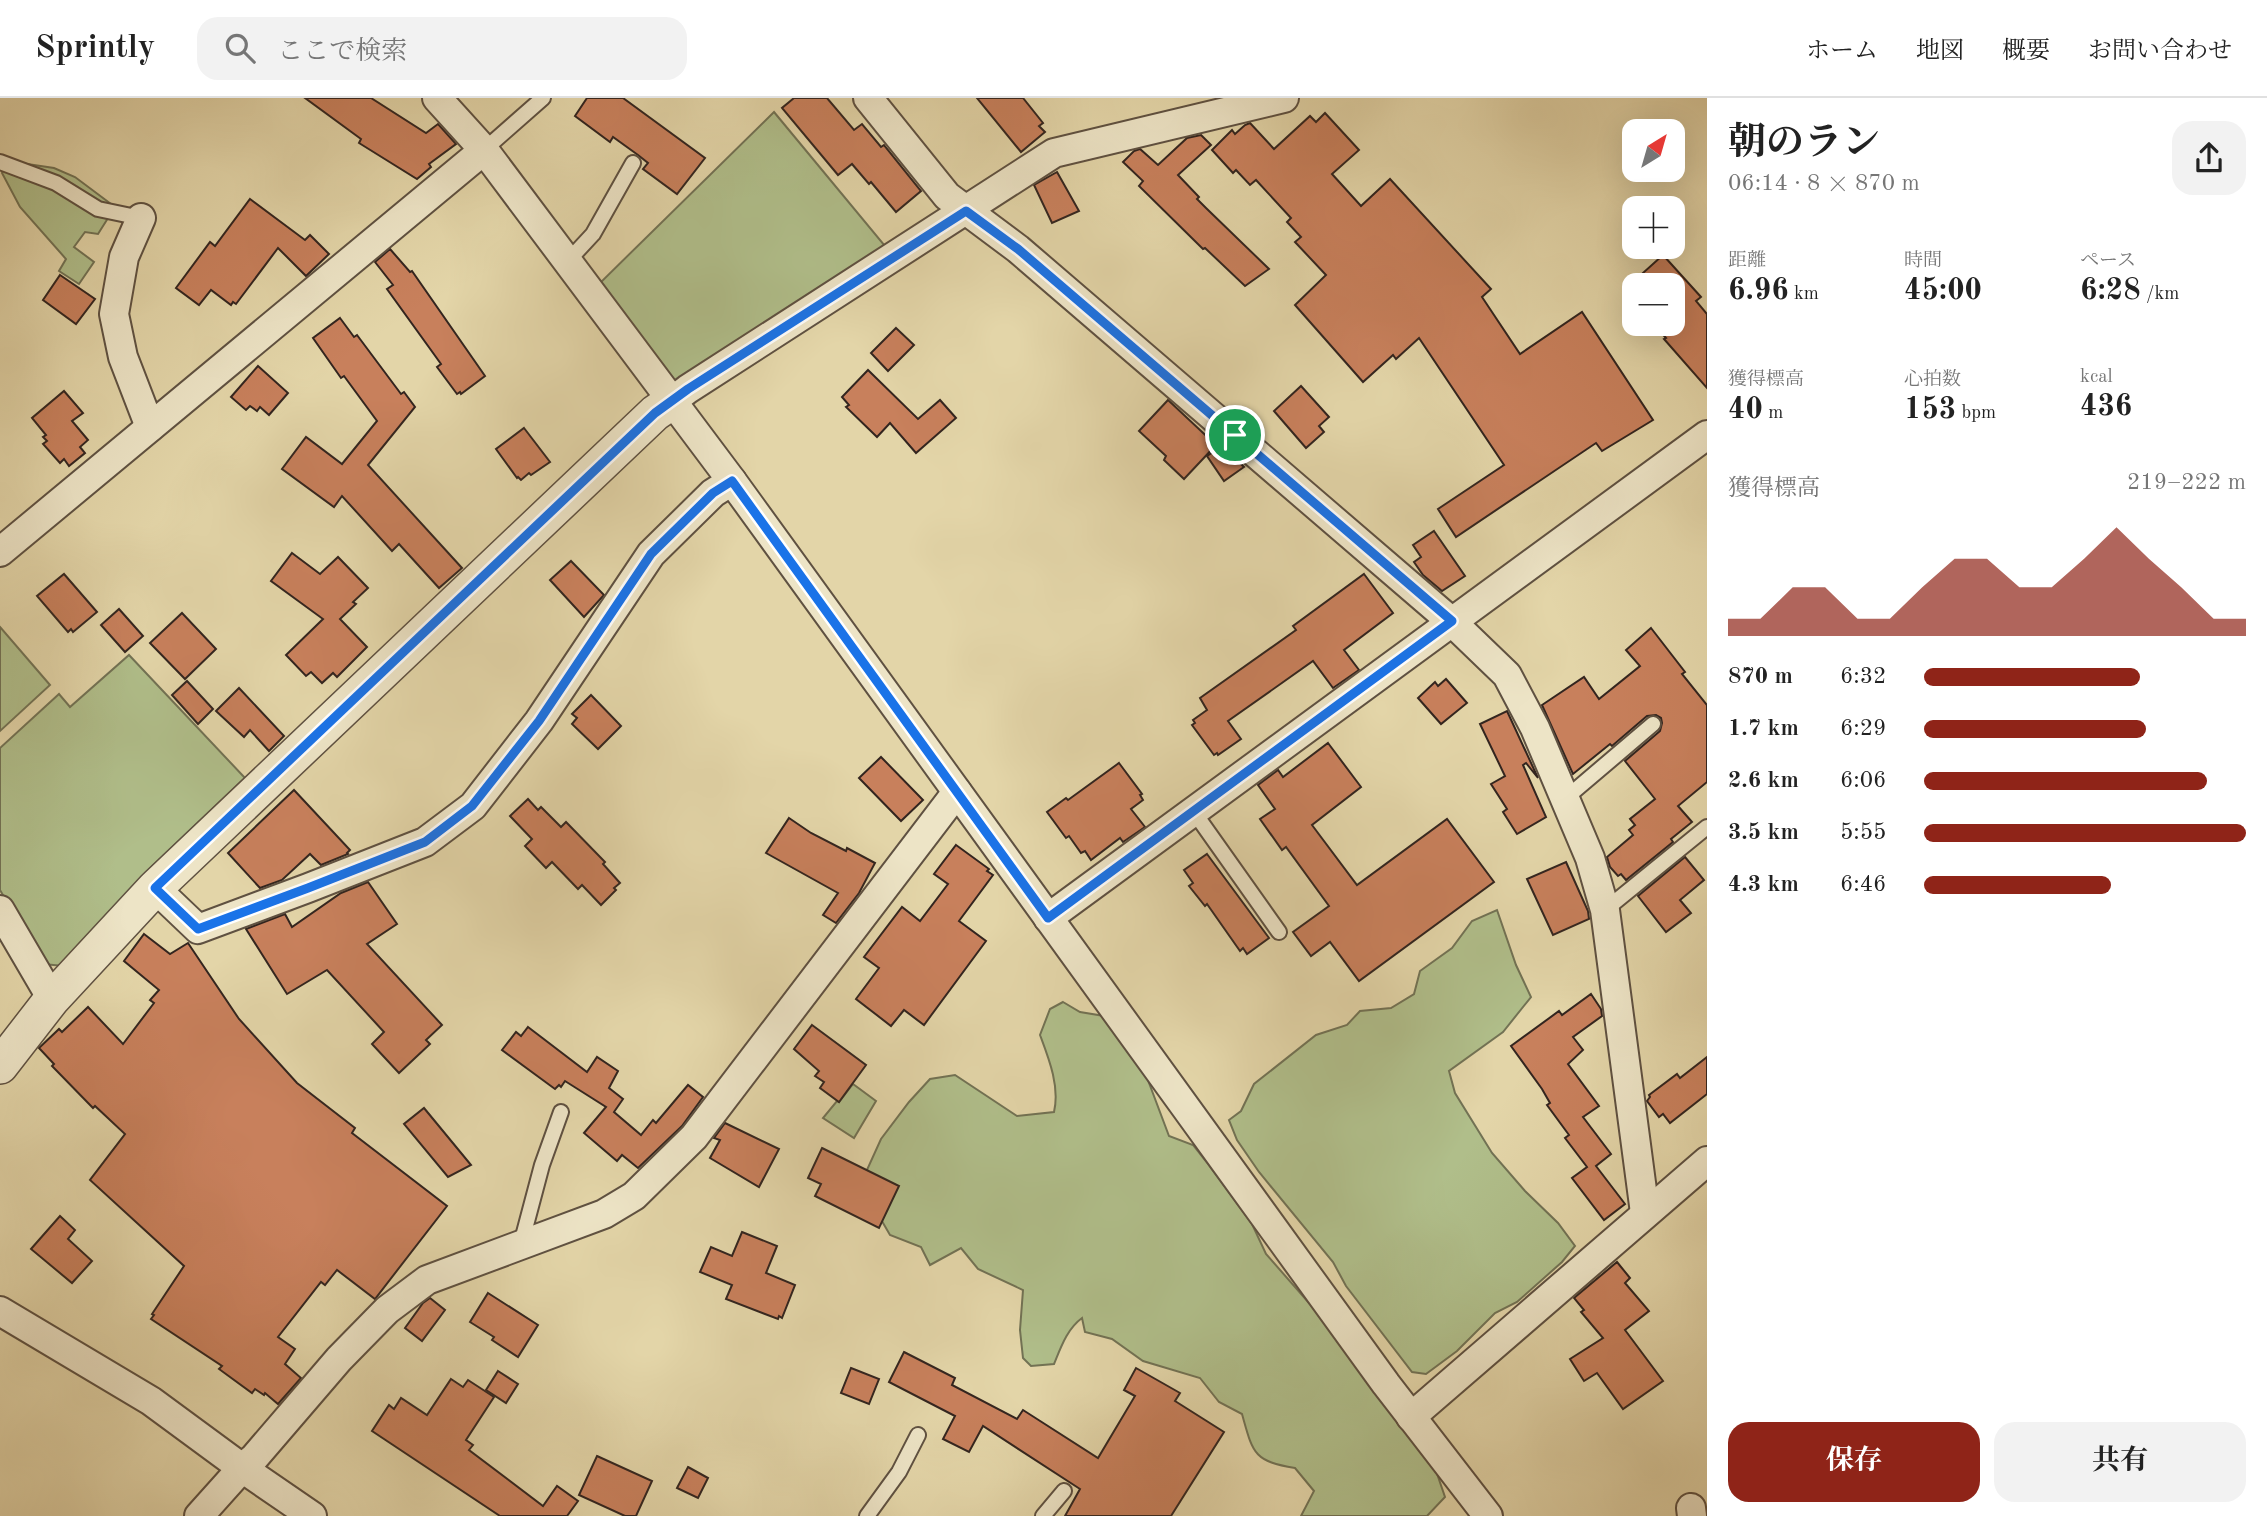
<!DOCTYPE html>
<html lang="ja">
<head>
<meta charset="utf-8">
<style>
	body { margin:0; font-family:"Old Standard TT","Noto Serif JP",serif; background:#f2f2f2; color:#222; height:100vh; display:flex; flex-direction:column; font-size:26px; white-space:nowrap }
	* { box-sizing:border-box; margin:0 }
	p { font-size:23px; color:#767676 }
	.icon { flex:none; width:38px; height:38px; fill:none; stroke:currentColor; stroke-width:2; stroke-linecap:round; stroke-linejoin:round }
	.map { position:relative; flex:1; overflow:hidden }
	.sheet { display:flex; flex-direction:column; background:#fff; width:560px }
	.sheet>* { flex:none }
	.needle { width:46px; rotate:37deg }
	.tools { position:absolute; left:1622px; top:21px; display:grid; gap:14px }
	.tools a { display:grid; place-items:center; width:63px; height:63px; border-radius:14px; background:#fff; box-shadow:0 7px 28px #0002; font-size:35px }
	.pin { position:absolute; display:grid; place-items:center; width:60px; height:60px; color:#fff; margin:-30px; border:4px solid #fff; border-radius:50%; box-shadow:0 2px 7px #0007 }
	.round { display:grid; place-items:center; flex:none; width:74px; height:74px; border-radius:21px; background:#f2f2f2 }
	.head { display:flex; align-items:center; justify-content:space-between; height:119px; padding:0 21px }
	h1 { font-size:38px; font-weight:700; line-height:52px }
	.stats { display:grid; grid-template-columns:repeat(3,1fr); gap:10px; height:119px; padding:7px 21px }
	.stats div { display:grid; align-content:center }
	.stats b { font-size:30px; font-weight:700 }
	.stats small { font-size:19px; font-weight:400 }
	.stats p { font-size:19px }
	.chart { height:196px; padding:14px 21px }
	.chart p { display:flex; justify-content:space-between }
	.chart svg { width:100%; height:126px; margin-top:7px; fill:#8f2418; opacity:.7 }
	.primary-button { display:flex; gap:14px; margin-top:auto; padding:14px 21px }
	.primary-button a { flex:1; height:80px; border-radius:21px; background:#8f2418; color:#fff; font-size:28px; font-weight:700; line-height:80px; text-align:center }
	.primary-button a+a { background:#f2f2f2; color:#222 }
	ul { padding:0 21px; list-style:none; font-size:23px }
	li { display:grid; grid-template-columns:112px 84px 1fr; align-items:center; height:52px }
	li i { height:18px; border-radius:9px; background:#8f2418 }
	header { display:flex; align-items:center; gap:42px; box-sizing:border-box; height:98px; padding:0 35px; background:#fff; border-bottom:2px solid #e0e0e0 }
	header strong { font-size:33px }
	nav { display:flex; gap:38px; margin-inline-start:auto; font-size:24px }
	.search { width:490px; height:63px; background:#f2f2f2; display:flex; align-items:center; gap:18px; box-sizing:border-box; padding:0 24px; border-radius:21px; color:#767676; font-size:26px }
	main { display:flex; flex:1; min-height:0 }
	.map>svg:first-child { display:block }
	.green { fill:#b0be8a; stroke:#727254; stroke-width:2 }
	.building { fill:#c8805c; stroke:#33251f; stroke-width:2 }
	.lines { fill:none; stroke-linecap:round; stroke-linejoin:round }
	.service-casing { stroke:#5f5141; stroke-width:18 }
	.minor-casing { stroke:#5f5141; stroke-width:32 }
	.tertiary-casing { stroke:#5f5141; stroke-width:38 }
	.service { stroke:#ede4c6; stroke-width:14 }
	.minor { stroke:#ede4c6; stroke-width:28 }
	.tertiary { stroke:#ede4c6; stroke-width:35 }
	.route-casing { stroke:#fff; stroke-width:14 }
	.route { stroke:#1a73e8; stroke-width:9 }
</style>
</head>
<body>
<header>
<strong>Sprintly</strong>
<div class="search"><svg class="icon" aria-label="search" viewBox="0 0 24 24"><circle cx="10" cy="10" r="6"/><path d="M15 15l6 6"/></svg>ここで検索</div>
<nav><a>ホーム</a><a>地図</a><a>概要</a><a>お問い合わせ</a></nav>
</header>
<main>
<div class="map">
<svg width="1707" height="1418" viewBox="0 0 1707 1418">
	<rect width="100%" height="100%" fill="#e3d5a8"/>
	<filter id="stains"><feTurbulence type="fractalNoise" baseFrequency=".00286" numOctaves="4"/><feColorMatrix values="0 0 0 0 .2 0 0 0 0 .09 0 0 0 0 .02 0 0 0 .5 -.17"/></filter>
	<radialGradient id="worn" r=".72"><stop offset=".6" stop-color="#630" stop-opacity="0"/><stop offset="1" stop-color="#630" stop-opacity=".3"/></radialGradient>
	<g class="green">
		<path d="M 774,14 L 885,148 L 672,286 L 600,185 Z"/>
		<path d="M 7,63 L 54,70 L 75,79 L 115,109 L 98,136 L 85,134 L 74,149 L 94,164 L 79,186 L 59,173 L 66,161 L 20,109 L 2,75 Z"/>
		<path d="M 0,529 L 50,587 L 0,633 Z"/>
		<path d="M 129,557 L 245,680 L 145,775 L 64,868 L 43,866 L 0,792 L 0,650 L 59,596 L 70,609 Z"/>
		<path d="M 1497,812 L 1516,867 L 1531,899 L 1503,934 L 1449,973 L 1455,995 L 1492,1055 L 1525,1093 L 1558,1125 L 1575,1148 L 1562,1164 L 1517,1204 L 1495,1215 L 1457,1253 L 1426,1276 L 1412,1274 L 1346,1188 L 1333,1164 L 1259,1074 L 1237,1042 L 1229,1022 L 1241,1013 L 1254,986 L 1316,937 L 1347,927 L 1360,913 L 1391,910 L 1414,896 L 1420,873 L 1452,850 L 1472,823 Z"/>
		<path d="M 1063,904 L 1080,914 L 1104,918 L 1140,961 L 1169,1038 L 1193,1047 L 1208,1066 L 1252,1126 L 1266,1156 L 1331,1230 L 1433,1364 L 1445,1399 L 1427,1418 L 1301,1418 L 1314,1393 L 1295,1370 C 1253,1363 1253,1355 1242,1316 L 1219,1304 L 1200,1280 L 1143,1263 L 1112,1241 L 1085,1234 L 1082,1220 C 1067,1231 1061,1249 1054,1266 L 1031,1268 L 1023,1260 L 1020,1232 L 1023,1192 L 978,1171 L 961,1150 L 930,1167 L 921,1149 L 890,1137 L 875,1111 L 866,1074 L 881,1041 L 909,1004 L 930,981 L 955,977 L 1017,1018 L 1054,1014 C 1060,989 1049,961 1040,937 L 1050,911 Z"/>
		<path d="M 853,986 L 876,1003 L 854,1040 L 823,1020 L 837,1003 L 839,1004 Z"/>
	</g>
	<g class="building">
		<path d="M 305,0 L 371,0 L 426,35 L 438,26 L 456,46 L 429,66 L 431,69 L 417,81 L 359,45 L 361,41 Z"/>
		<path d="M 587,0 L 623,0 L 705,60 L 677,96 L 643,71 L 648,65 L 638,57 L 613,39 L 610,44 L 575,18 Z"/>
		<path d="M 794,0 L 827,0 L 854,32 L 862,26 L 881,49 L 884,47 L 921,93 L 896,114 L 871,84 L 869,86 L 852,66 L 838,77 L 782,10 Z"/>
		<path d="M 977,0 L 1023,0 L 1043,25 L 1039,28 L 1045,34 L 1021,54 Z"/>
		<path d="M 1325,15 L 1359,52 L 1332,76 L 1361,108 L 1390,81 L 1491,191 L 1482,199 L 1520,256 L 1582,214 L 1653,322 L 1602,353 L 1596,345 L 1456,439 L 1438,411 L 1504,367 L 1419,240 L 1396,261 L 1393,257 L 1363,284 L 1295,207 L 1326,177 L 1295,144 L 1301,139 L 1287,124 L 1291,120 L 1256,82 L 1250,87 L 1236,72 L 1233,75 L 1212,52 L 1232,32 L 1235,36 L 1245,27 L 1250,25 L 1274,51 L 1310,18 L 1316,24 Z"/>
		<path d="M 1201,37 L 1211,47 L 1178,77 L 1199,99 L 1197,101 L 1206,110 L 1269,171 L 1245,188 L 1205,150 L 1203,151 L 1139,88 L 1143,83 L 1123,64 L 1134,53 L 1140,51 L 1158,67 L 1187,40 Z"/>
		<path d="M 1057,74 L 1079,113 L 1052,125 L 1034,87 Z"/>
		<path d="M 250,101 L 305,142 L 310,137 L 329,156 L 306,178 L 278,150 L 236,206 L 233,204 L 231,207 L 211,192 L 199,207 L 176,190 L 210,144 L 215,148 Z"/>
		<path d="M 390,151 L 410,174 L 412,173 L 485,278 L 461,296 L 460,294 L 457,296 L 437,269 L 441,266 L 387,191 L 393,187 L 375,164 Z"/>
		<path d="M 1663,157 L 1701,199 L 1696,203 L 1707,216 L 1707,290 L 1664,241 L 1666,240 L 1654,226 L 1673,226 L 1673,187 L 1634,187 L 1634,204 L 1624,192 Z"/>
		<path d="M 60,177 L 95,201 L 76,226 L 43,202 Z"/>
		<path d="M 340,220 L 354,239 L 357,237 L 401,296 L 404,294 L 415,309 L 368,367 L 462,470 L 439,490 L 399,446 L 392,453 L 342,398 L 334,409 L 282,371 L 306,339 L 342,366 L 377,323 L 344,278 L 341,280 L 313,240 Z"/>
		<path d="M 896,230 L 914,247 L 888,273 L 871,255 Z"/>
		<path d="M 258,268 L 288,295 L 269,317 L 260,309 L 257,313 L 250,308 L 246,312 L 231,299 Z"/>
		<path d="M 868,272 L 918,321 L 940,302 L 956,320 L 916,355 L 890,325 L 877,339 L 846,309 L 849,307 L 842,299 Z"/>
		<path d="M 1301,288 L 1329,319 L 1319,328 L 1324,334 L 1306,350 L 1274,313 Z"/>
		<path d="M 64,293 L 83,315 L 72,323 L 88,342 L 80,349 L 85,355 L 69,368 L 64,361 L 60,365 L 43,346 L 47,343 L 43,339 L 46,337 L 32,320 Z"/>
		<path d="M 1168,302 L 1216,347 L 1184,381 L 1164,362 L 1166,358 L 1139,333 Z"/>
		<path d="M 524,330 L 550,364 L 531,377 L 529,375 L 521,382 L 518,379 L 517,380 L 496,351 Z"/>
		<path d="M 1222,348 L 1244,369 L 1224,383 L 1207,358 Z"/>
		<path d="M 1434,433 L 1465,478 L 1442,493 L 1423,477 L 1414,464 L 1421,459 L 1413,447 Z"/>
		<path d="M 292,455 L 320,476 L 338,459 L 368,490 L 353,504 L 356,506 L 340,521 L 367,549 L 337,579 L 333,575 L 322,585 L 311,574 L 306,578 L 286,557 L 323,521 L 271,483 Z"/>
		<path d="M 571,463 L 604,497 L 584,519 L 550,482 Z"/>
		<path d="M 64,476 L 97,514 L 73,534 L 71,531 L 68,534 L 37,498 Z"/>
		<path d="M 1364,476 L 1393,515 L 1344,552 L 1359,572 L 1333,590 L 1313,563 L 1228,623 L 1241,641 L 1218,657 L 1217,655 L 1214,657 L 1192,627 L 1195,625 L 1193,622 L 1207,612 L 1200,600 L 1296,532 L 1293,528 Z"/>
		<path d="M 119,511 L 143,538 L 125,554 L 101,527 Z"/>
		<path d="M 182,515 L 216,551 L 185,581 L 150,545 Z"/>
		<path d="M 1651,530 L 1685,574 L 1682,576 L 1707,607 L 1707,684 L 1678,708 L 1692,724 L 1671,741 L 1673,744 L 1626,782 L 1621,776 L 1618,778 L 1610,769 L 1607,759 L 1633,737 L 1629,732 L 1635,727 L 1630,721 L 1655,701 L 1625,663 L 1660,633 L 1662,625 L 1661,620 L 1656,617 L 1647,618 L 1612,648 L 1610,646 L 1573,676 L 1542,607 L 1584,579 L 1599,601 L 1640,568 L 1626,552 Z"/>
		<path d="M 1446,581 L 1467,605 L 1441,626 L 1418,600 L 1435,584 L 1438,588 Z"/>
		<path d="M 187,583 L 213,611 L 198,626 L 172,597 Z"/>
		<path d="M 239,590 L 284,638 L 269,653 L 250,632 L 244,639 L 216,613 Z"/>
		<path d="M 591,597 L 621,628 L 598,651 L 572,626 L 577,620 L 572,616 Z"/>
		<path d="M 1507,613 L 1538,680 L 1526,665 L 1523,667 L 1546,719 L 1517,736 L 1503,714 L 1507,711 L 1491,686 L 1505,678 L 1480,626 Z"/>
		<path d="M 1328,645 L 1361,689 L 1312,727 L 1357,787 L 1447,721 L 1494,784 L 1359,883 L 1330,844 L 1311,858 L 1293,834 L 1329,808 L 1286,749 L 1282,752 L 1260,721 L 1275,711 L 1258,687 L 1278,672 L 1283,679 Z"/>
		<path d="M 881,659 L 923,702 L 901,723 L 859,680 Z"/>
		<path d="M 1119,665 L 1142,696 L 1140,697 L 1143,702 L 1131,711 L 1145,729 L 1123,744 L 1120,740 L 1091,762 L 1085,753 L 1081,755 L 1069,738 L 1066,740 L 1047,714 L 1066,700 L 1068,702 Z"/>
		<path d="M 294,692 L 350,752 L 347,755 L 348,756 L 321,767 L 310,756 L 282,782 L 260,790 L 228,755 Z"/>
		<path d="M 528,701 L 538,712 L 541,709 L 561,729 L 566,724 L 605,764 L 603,766 L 620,785 L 614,790 L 616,792 L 601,807 L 582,787 L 578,791 L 552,764 L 546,770 L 525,748 L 532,741 L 510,718 Z"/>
		<path d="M 789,720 L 811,735 L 846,753 L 847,750 L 875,765 L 859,795 L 836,825 L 823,817 L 838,795 L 766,755 Z"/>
		<path d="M 956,747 L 989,771 L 987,773 L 993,777 L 959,823 L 986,843 L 924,927 L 904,912 L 891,928 L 856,901 L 879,870 L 864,859 L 902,809 L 920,823 L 948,786 L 934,776 Z"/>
		<path d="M 1207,756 L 1269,840 L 1247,856 L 1243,850 L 1240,853 L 1207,806 L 1205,808 L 1189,788 L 1193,785 L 1184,772 Z"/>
		<path d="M 1685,759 L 1704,782 L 1680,802 L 1691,815 L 1666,834 L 1638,798 Z"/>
		<path d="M 1566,764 L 1588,813 L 1589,821 L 1553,837 L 1527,781 Z"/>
		<path d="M 368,784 L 397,826 L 367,846 L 442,927 L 426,942 L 430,946 L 399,975 L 372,946 L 384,934 L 327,872 L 287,896 L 246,831 L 285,816 L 292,829 L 341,795 Z"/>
		<path d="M 144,836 L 170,856 L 188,845 L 239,921 L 297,985 L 355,1030 L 352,1035 L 447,1108 L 375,1201 L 337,1172 L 325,1187 L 321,1184 L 278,1239 L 295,1251 L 285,1266 L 301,1280 L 278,1306 L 265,1295 L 264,1297 L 255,1291 L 252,1295 L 219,1271 L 222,1268 L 151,1221 L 154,1217 L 152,1216 L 184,1168 L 90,1082 L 125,1036 L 95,1008 L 93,1010 L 52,968 L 54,966 L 39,950 L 59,931 L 62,934 L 88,909 L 123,946 L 154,905 L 150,902 L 159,892 L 124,863 Z"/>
		<path d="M 1591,896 L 1601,911 L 1602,918 L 1573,939 L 1583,952 L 1568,966 L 1599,1008 L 1583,1019 L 1611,1056 L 1596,1068 L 1625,1106 L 1604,1122 L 1572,1080 L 1587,1069 L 1565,1040 L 1569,1037 L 1547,1007 L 1550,1005 L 1542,991 L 1511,948 L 1559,913 L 1562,917 Z"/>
		<path d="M 812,927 L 866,967 L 839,1004 L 820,990 L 824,984 L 815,978 L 819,973 L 794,951 Z"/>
		<path d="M 528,929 L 587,974 L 597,959 L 618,973 L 609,990 L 623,1001 L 614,1014 L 641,1037 L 653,1022 L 656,1025 L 688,987 L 703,999 L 682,1028 L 638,1070 L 622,1057 L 617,1063 L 584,1035 L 606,1009 L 565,983 L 561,989 L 559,987 L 555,991 L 502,952 L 516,934 L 521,938 Z"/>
		<path d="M 1707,959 L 1707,996 L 1670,1025 L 1663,1016 L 1659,1019 L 1647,1003 L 1650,999 L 1649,997 L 1677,976 L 1680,980 Z"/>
		<path d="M 424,1010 L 471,1067 L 448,1079 L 404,1026 Z"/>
		<path d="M 725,1025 L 779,1051 L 759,1089 L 710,1060 L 720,1042 L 714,1040 Z"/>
		<path d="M 822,1050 L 899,1088 L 879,1130 L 815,1098 L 821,1086 L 808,1080 Z"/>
		<path d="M 60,1118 L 75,1132 L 68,1141 L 92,1163 L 72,1185 L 31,1151 Z"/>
		<path d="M 742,1134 L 777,1148 L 766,1175 L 795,1187 L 782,1220 L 779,1218 L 778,1221 L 726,1201 L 732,1187 L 700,1174 L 711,1149 L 732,1158 Z"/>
		<path d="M 1617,1164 L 1630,1180 L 1625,1185 L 1649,1213 L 1625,1232 L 1663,1283 L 1623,1311 L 1597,1275 L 1584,1283 L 1570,1261 L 1603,1240 L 1581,1214 L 1584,1212 L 1574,1200 Z"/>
		<path d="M 488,1195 L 538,1227 L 518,1259 L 492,1242 L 494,1239 L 470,1224 Z"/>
		<path d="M 430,1200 L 445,1212 L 422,1243 L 405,1230 L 423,1205 Z"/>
		<path d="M 904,1254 L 955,1280 L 952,1287 L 1017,1321 L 1023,1312 L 1098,1360 L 1135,1298 L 1124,1292 L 1136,1270 L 1180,1295 L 1175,1303 L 1224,1334 L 1171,1418 L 1065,1418 L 1080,1391 L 983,1328 L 969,1354 L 943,1341 L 955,1318 L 889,1284 Z"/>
		<path d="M 851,1270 L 879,1281 L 869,1306 L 841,1295 Z"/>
		<path d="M 498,1273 L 518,1286 L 506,1305 L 486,1292 Z"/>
		<path d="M 451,1281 L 463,1289 L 468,1282 L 494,1299 L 466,1342 L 473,1347 L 469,1352 L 543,1408 L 557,1388 L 578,1403 L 567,1418 L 500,1418 L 372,1333 L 389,1307 L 394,1311 L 401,1300 L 427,1317 Z"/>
		<path d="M 597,1358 L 652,1383 L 636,1418 L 625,1418 L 579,1397 Z"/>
		<path d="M 688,1369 L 708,1380 L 698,1400 L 677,1390 Z"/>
	</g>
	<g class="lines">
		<g class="service-casing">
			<g id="service">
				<path d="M 484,52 L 543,0"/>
				<path d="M 0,64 L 56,85 L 98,111 L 141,120"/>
				<path d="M 567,164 L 593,136 L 633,65"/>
				<path d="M 1566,700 L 1653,626"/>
				<path d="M 1194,714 L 1279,834"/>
				<path d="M 1605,812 L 1707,729"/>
				<path d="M 521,1146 L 542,1067 L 561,1014"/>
				<path d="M 867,1418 L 899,1374 L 918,1337"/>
				<path d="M 1043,1418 L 1064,1393"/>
			</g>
		</g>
		<g class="minor-casing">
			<g id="minor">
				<path d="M 437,0 L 484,52 L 732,383 L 1386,1286 L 1488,1418"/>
				<path d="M 868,0 L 947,98 L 1018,151 L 1452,524 L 1507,577 L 1535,630 L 1590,760 L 1605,812 L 1645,1115"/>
				<path d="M 141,120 L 124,159 L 114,216 L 123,259 L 150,329"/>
				<path d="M 671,304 L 688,291 L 1054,55 L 1284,0"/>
				<path d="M 0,454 L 484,52"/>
				<path d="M 155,790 L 198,831 L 308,790 L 425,744 L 473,708 L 539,623 L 651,456 L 713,395 L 732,383"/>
				<path d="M 0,812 L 52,901"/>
				<path d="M 1048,820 L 1707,337"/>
				<path d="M 0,1213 L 151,1303 L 242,1370 L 312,1418"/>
				<path d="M 1411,1319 L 1707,1063"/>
				<path d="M 1691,1410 L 1692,1418"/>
				<path d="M 199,1418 L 242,1370 L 254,1360 L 339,1261 L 387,1212 L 427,1182 L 604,1116 L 634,1098 L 694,1039 L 957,694"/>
			</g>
		</g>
		<g class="tertiary-casing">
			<path id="tertiary" d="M 0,968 L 52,901 L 155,790 L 655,315 L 671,304"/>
		</g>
		<use href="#service" class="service"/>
		<use href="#minor" class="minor"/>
		<use href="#tertiary" class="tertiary"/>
	</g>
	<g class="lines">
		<g class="route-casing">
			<path id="route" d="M 966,113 L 1018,151 L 1452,523 L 1048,820 L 732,383 L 713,395 L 651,456 L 539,623 L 472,708 L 425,744 L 308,790 L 198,831 L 155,790 L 655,315 L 688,291 Z"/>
		</g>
		<use href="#route" class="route"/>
	</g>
	<rect width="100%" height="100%" filter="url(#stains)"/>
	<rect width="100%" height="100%" fill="url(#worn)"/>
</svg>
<div class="tools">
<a><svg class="needle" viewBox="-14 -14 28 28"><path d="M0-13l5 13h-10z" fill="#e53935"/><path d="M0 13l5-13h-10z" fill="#767676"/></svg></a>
<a>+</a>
<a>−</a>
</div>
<div class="pin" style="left:1235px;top:337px;background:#1e9e55"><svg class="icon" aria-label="arrive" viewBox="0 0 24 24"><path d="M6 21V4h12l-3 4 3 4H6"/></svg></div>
</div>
<section class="sheet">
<div class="head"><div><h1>朝のラン</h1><p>06:14 · 8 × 870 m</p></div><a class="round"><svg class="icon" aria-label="share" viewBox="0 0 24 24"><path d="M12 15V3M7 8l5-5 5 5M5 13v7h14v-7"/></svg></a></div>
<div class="stats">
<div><p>距離</p><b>6.96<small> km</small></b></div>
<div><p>時間</p><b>45:00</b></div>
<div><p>ペース</p><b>6:28<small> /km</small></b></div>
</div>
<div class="stats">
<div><p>獲得標高</p><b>40<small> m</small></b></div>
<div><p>心拍数</p><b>153<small> bpm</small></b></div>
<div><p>kcal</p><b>436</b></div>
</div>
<div class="chart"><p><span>獲得標高</span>219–222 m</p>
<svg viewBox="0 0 160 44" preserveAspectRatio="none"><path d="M0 44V38L10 38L20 27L30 27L40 38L50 38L60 27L70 17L80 17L90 27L100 27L110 17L120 6L130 17L140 27L150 38L160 38V44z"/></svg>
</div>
<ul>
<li><b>870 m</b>6:32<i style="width:67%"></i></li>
<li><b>1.7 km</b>6:29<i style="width:69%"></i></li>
<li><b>2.6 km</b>6:06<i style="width:88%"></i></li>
<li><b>3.5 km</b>5:55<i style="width:100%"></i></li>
<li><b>4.3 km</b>6:46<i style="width:58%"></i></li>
</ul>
<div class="primary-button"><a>保存</a><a>共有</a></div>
</section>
</main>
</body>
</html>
